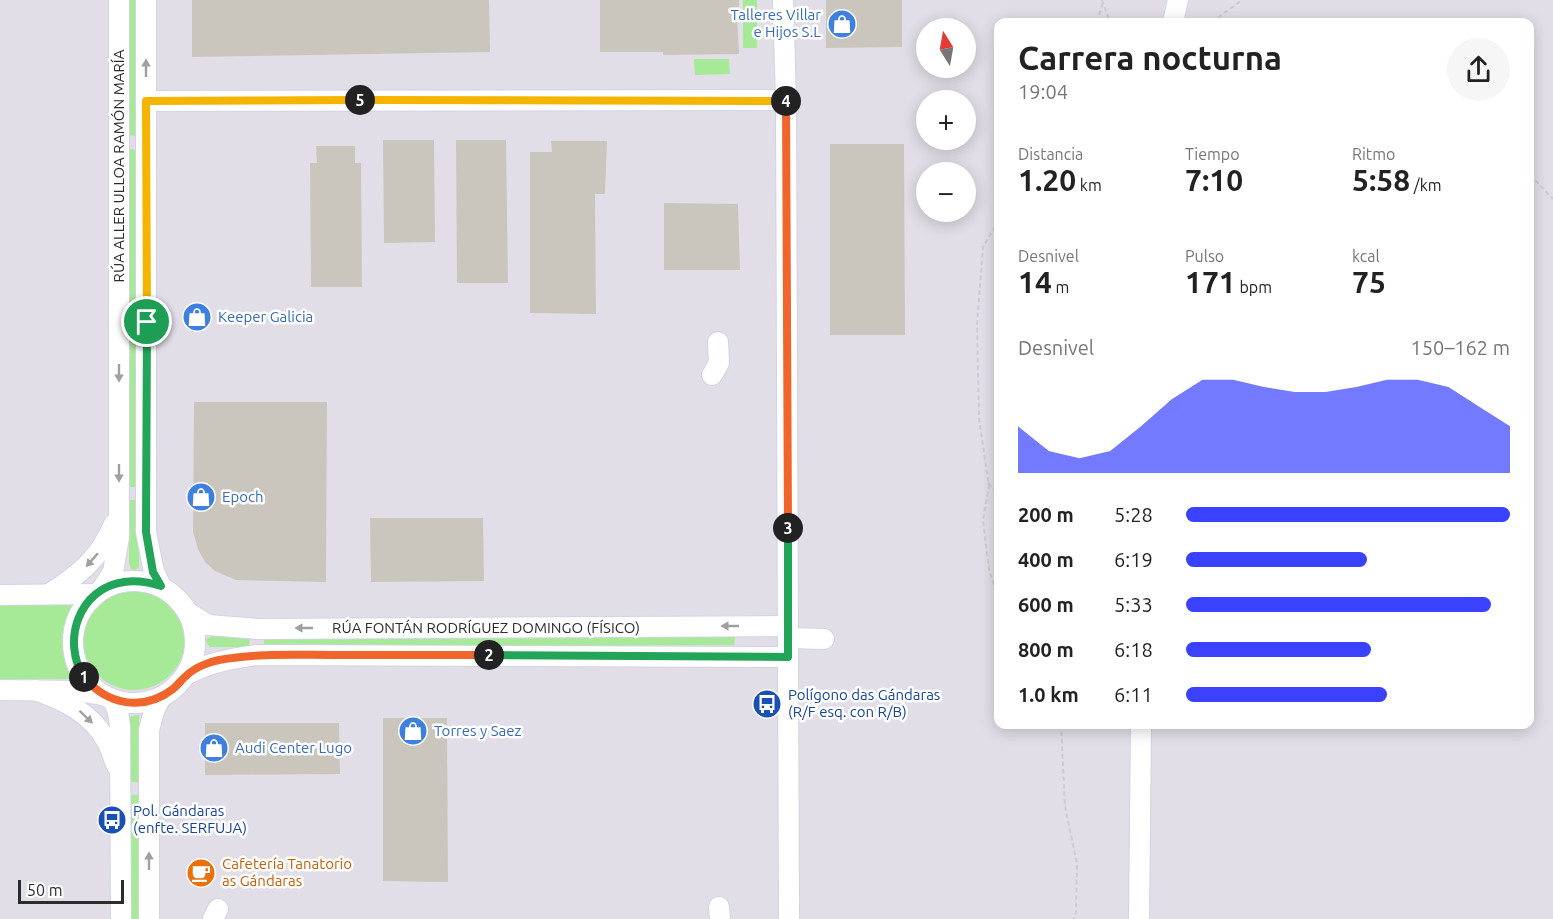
<!DOCTYPE html>
<html lang="es">
<head>
<meta charset="utf-8">
<style>
	body { margin:0; font-family:Ubuntu,sans-serif; background:#f6f6f6; color:#222; height:100vh; display:flex; flex-direction:column; font-size:22px; white-space:nowrap }
	* { box-sizing:border-box; margin:0 }
	p { font-size:20px; color:#767676 }
	.icon { flex:none; width:33px; height:33px; fill:none; stroke:currentColor; stroke-width:2; stroke-linecap:round; stroke-linejoin:round }
	.map { position:relative; flex:1; overflow:hidden }
	.side { position:absolute; left:994px; top:18px; width:540px; height:711px; display:flex; flex-direction:column; background:#fff; border-radius:12px; box-shadow:0 3px 15px #0003 }
	.side>* { flex:none }
	.needle { width:39px; rotate:349deg }
	.controls { position:absolute; left:916px; top:18px; display:grid; gap:12px }
	.controls a { display:grid; place-items:center; width:60px; height:60px; border-radius:50%; background:#fff; box-shadow:0 3px 15px #0003; font-size:30px }
	.scale { position:absolute; left:18px; bottom:15px; width:106px; box-sizing:border-box; padding-left:6px; border:3px solid #2c2c2c; border-top:0; font-size:16px; line-height:21px; white-space:nowrap; color:#2c2c2c; -webkit-text-stroke:4px #fff; paint-order:stroke }
	.pin { position:absolute; display:grid; place-items:center; width:51px; height:51px; color:#fff; margin:-26px; border:3px solid #fff; border-radius:50%; box-shadow:0 2px 6px #0007 }
	.km { position:absolute; width:30px; height:30px; margin:-15px; border-radius:50%; background:#222; color:#fff; font-size:16px; line-height:30px; text-align:center }
	.round { display:grid; place-items:center; flex:none; width:63px; height:63px; border-radius:32px; background:#f6f6f6 }
	.head { display:flex; align-items:center; justify-content:space-between; height:102px; padding:0 24px }
	h1 { font-size:33px; font-weight:700; line-height:45px }
	.metrics { display:grid; grid-template-columns:repeat(3,1fr); gap:9px; height:102px; padding:6px 24px }
	.metrics div { display:grid; align-content:center }
	.metrics b { font-size:30px; font-weight:700 }
	.metrics small { font-size:16px; font-weight:400 }
	.metrics p { font-size:16px }
	.chart { height:168px; padding:12px 24px }
	.chart p { display:flex; justify-content:space-between }
	.chart svg { width:100%; height:108px; margin-top:6px; fill:#3a42ff; opacity:.7 }
	ul { padding:0 24px; list-style:none; font-size:20px }
	li { display:grid; grid-template-columns:96px 72px 1fr; align-items:center; height:45px }
	li i { height:15px; border-radius:8px; background:#3a42ff }
	.map>svg:first-child { display:block }
	.industrial { fill:#e2dee7; fill-rule:evenodd }
	.green { fill:#a6e996 }
	.building { fill:#cac6bd }
	.lines { fill:none; stroke-linecap:round; stroke-linejoin:round }
	.minor-casing { stroke:#d2d3e6; stroke-width:22 }
	.path { stroke:#ccc; stroke-width:2; stroke-dasharray:4.5 3; stroke-linecap:butt }
	.minor { stroke:#fff; stroke-width:20 }
	.oneway { fill:#a0a0a0 }
	.split-1-casing { stroke:#fff; stroke-width:12 }
	.split-2-casing { stroke:#fff; stroke-width:12 }
	.split-3-casing { stroke:#fff; stroke-width:12 }
	.split-4-casing { stroke:#fff; stroke-width:12 }
	.split-5-casing { stroke:#fff; stroke-width:12 }
	.split-6-casing { stroke:#fff; stroke-width:12 }
	.split-1 { stroke:#22a559; stroke-width:8 }
	.split-2 { stroke:#f0652b; stroke-width:8 }
	.split-3 { stroke:#22a559; stroke-width:8 }
	.split-4 { stroke:#f0652b; stroke-width:8 }
	.split-5 { stroke:#f5b400; stroke-width:8 }
	.split-6 { stroke:#f5b400; stroke-width:8 }
	.labels { text-anchor:middle; stroke-width:5; stroke-linejoin:round; paint-order:stroke }
	.shop-label { font-size:15px; fill:#366cbe; stroke:#fff; text-anchor:start }
	.street-label { font-size:15px; fill:#2c2c2c; stroke:#fff }
	.transit-label { font-size:15px; fill:#164399; stroke:#fff; text-anchor:start }
	.food-label { font-size:15px; fill:#c56008; stroke:#fff; text-anchor:start }
</style>
</head>
<body>
<div class="map">
<svg width="1553" height="919" viewBox="0 0 1553 919">
	<rect width="100%" height="100%" fill="#efeadd"/>
	<path class="industrial" d="M 0,0 L 1553,0 L 1553,919 L 0,919 ZM 999,22 L 1530,22 L 1530,724 L 999,724 ZM 927,28 L 966,28 L 966,68 L 927,68 ZM 927,100 L 966,100 L 966,140 L 927,140 ZM 927,172 L 966,172 L 966,212 L 927,212 Z"/>
	<g class="green">
		<path d="M 127,0 L 138,0 L 138,136 L 128,135 Z"/>
		<rect x="743" y="0" width="14" height="48"/>
		<path d="M 694,59 L 729,59 L 730,74 L 695,75 Z"/>
		<path d="M 128,149 L 138,150 L 139,316 L 129,316 Z"/>
		<path d="M 128,329 L 138,330 L 139,487 L 128,487 Z"/>
		<path d="M 129,500 L 140,500 L 139,562 L 139,568 L 135,570 L 131,569 L 129,562 Z"/>
		<circle cx="134" cy="639" r="51"/>
		<path d="M 75,602 C 61,630 61,651 76,679 L 0,679 L 0,603 Z"/>
		<path d="M 735,634 L 734,645 L 264,647 L 264,636 Z"/>
		<path d="M 212,636 L 250,637 L 249,647 L 210,647 L 207,644 L 206,639 Z"/>
		<path d="M 139,715 L 140,782 L 129,782 L 130,719 L 131,716 Z"/>
		<path d="M 130,795 L 140,795 L 141,919 L 130,919 Z"/>
	</g>
	<g class="building">
		<path d="M 192,0 L 489,0 L 490,52 L 192,57 Z"/>
		<path d="M 600,0 L 739,0 L 739,17 L 737,17 L 739,54 L 663,55 L 663,52 L 600,52 Z"/>
		<path d="M 826,0 L 902,0 L 902,47 L 826,48 Z"/>
		<path d="M 383,140 L 434,140 L 435,242 L 384,243 Z"/>
		<path d="M 456,140 L 506,140 L 508,283 L 457,283 Z"/>
		<path d="M 551,141 L 607,141 L 605,194 L 595,194 L 596,314 L 530,313 L 530,152 L 552,152 Z"/>
		<path d="M 830,144 L 904,144 L 905,335 L 830,335 Z"/>
		<path d="M 316,146 L 355,146 L 355,163 L 361,163 L 362,287 L 311,287 L 310,163 L 317,163 Z"/>
		<path d="M 664,203 L 738,204 L 740,270 L 664,270 Z"/>
		<path d="M 194,402 L 327,402 L 326,582 L 236,580 L 215,571 L 205,562 L 198,549 L 193,532 Z"/>
		<path d="M 370,518 L 483,518 L 484,581 L 371,582 Z"/>
		<path d="M 383,718 L 447,718 L 448,882 L 383,881 Z"/>
		<path d="M 205,723 L 339,723 L 340,774 L 205,775 Z"/>
	</g>
	<g class="lines">
		<g class="minor-casing">
			<g id="minor">
				<path d="M 146,0 L 146,532 L 154,572 L 161,586"/>
				<path d="M 783,0 L 786,100 L 789,919"/>
				<path d="M 1173,22 L 1178,0"/>
				<path d="M 146,101 L 786,100"/>
				<path d="M 712,375 L 719,363 L 718,342"/>
				<circle cx="134" cy="642" r="61"/>
				<path d="M 102,589 L 113,572 L 119,537 L 119,0"/>
				<path d="M 49,594 C 79,575 101,557 114,524"/>
				<path d="M 0,595 L 96,594"/>
				<path d="M 189,613 L 208,625 L 258,629 L 788,626"/>
				<path d="M 788,638 L 824,639"/>
				<path d="M 186,675 C 209,662 231,659 257,655 L 788,657"/>
				<path d="M 0,690 L 78,691 L 104,695"/>
				<path d="M 35,690 C 64,700 91,713 106,740 C 111,748 113,758 117,766"/>
				<path d="M 113,700 L 118,712 L 120,726 L 121,919"/>
				<path d="M 719,907 L 720,919"/>
				<path d="M 149,919 L 149,730 L 154,711 L 161,697"/>
				<path d="M 213,919 L 218,909"/>
				<path d="M 1139,919 L 1141,724"/>
			</g>
		</g>
		<g class="path">
			<path d="M 1102,0 L 1110,22"/>
			<path d="M 1097,22 L 1103,2"/>
			<path d="M 1212,22 L 1242,0"/>
			<path d="M 1530,175 L 1553,199"/>
			<path d="M 999,220 L 983,247 L 977,324 L 979,419 L 989,486 L 983,520 L 989,570 L 999,600"/>
			<path d="M 988,483 L 999,494"/>
			<path d="M 1061,724 L 1065,806 L 1077,864 L 1076,912 L 1074,919"/>
		</g>
		<use href="#minor" class="minor"/>
	</g>
	<defs><path id="oneway-solid" d="M-6-.8H1V-3.2L6.5 0L1 3.2V.8H-6Z" transform="scale(1.5)"/></defs>
	<g class="oneway">
		<use href="#oneway-solid" transform="translate(146 68) rotate(-90)"/>
		<use href="#oneway-solid" transform="translate(119 373) rotate(90)"/>
		<use href="#oneway-solid" transform="translate(119 473) rotate(90)"/>
		<use href="#oneway-solid" transform="translate(92 560) rotate(131)"/>
		<use href="#oneway-solid" transform="translate(730 626) rotate(180)"/>
		<use href="#oneway-solid" transform="translate(304 628) rotate(180)"/>
		<use href="#oneway-solid" transform="translate(86 717) rotate(44)"/>
		<use href="#oneway-solid" transform="translate(149 861) rotate(-90)"/>
	</g>
	<g class="lines">
		<g class="split-1-casing">
			<path id="split-1" d="M 84,677 C 61,641 79,588 124,582 C 137,580 148,582 161,586 L 153,572 L 146,532 L 147,322"/>
		</g>
		<g class="split-2-casing">
			<path id="split-2" d="M 84,677 C 107,705 143,712 173,689 C 178,685 181,680 186,676 C 194,668 208,662 219,660 C 257,653 295,655 333,655 C 385,655 437,655 489,655"/>
		</g>
		<g class="split-3-casing">
			<path id="split-3" d="M 489,655 L 788,657 L 788,528"/>
		</g>
		<g class="split-4-casing">
			<path id="split-4" d="M 786,101 L 788,528"/>
		</g>
		<g class="split-5-casing">
			<path id="split-5" d="M 360,100 L 786,101"/>
		</g>
		<g class="split-6-casing">
			<path id="split-6" d="M 147,322 L 146,101 L 360,100"/>
		</g>
		<use href="#split-1" class="split-1"/>
		<use href="#split-2" class="split-2"/>
		<use href="#split-3" class="split-3"/>
		<use href="#split-4" class="split-4"/>
		<use href="#split-5" class="split-5"/>
		<use href="#split-6" class="split-6"/>
	</g>
	<defs>
		<g id="shop-disc" transform="scale(1.5)"><circle r="9.5" fill="#3f7fe0" stroke="#fff"/><path d="M-5-2.5h2.3a2.7 3.5 0 0 1 5.4 0H5L5.5 6h-11ZM-1.5-2.5h3a1.5 2.3 0 0 0-3 0Z" fill="#fff"/></g>
		<g id="bus-disc" transform="scale(1.5)"><circle r="9.5" fill="#1a4fb4" stroke="#fff"/><path d="M-5-6H5V4H4V6H2V4H-2V6H-4V4H-5ZM-3.5-4V0h7V-4ZM-3.5 1.2v1.5H-2V1.2ZM2 1.2v1.5H3.5V1.2Z" fill="#fff"/></g>
		<g id="cafe-disc" transform="scale(1.5)"><circle r="9.5" fill="#e8710a" stroke="#fff"/><path d="M-5.5-4.5H6V0H3Q3 3.5 0 3.5H-2.5Q-5.5 3.5-5.5 0ZM3-3.2v2h1.7v-2ZM-6 4.5H4V6H-6Z" fill="#fff"/></g>
	</defs>
	<g fill-rule="evenodd">
		<use href="#shop-disc" x="842" y="24"/>
		<use href="#shop-disc" x="197" y="317"/>
		<use href="#shop-disc" x="201" y="497"/>
		<use href="#bus-disc" x="767" y="704"/>
		<use href="#shop-disc" x="413" y="731"/>
		<use href="#shop-disc" x="214" y="748"/>
		<use href="#bus-disc" x="112" y="820"/>
		<use href="#cafe-disc" x="201" y="873"/>
	</g>
	<g class="labels">
		<g class="shop-label">
			<text x="821" y="20" text-anchor="end">Talleres Villar<tspan x="821" dy="17">e Hijos S.L</tspan></text>
			<text x="218" y="322">Keeper Galicia</text>
			<text x="222" y="502">Epoch</text>
			<text x="434" y="736">Torres y Saez</text>
			<text x="235" y="753">Audi Center Lugo</text>
		</g>
		<g class="street-label">
			<text transform="translate(119 166) rotate(-90)" y="5">RÚA ALLER ULLOA RAMÓN MARÍA</text>
			<text x="486" y="633">RÚA FONTÁN RODRÍGUEZ DOMINGO (FÍSICO)</text>
		</g>
		<g class="transit-label">
			<text x="788" y="700">Polígono das Gándaras<tspan x="788" dy="17">(R/F esq. con R/B)</tspan></text>
			<text x="133" y="816">Pol. Gándaras<tspan x="133" dy="17">(enfte. SERFUJA)</tspan></text>
		</g>
		<g class="food-label">
			<text x="222" y="869">Cafetería Tanatorio<tspan x="222" dy="17">as Gándaras</tspan></text>
		</g>
	</g>
</svg>
<div class="controls">
<a><svg class="needle" viewBox="-14 -14 28 28"><path d="M0-13l5 13h-10z" fill="#e53935"/><path d="M0 13l5-13h-10z" fill="#767676"/></svg></a>
<a>+</a>
<a>−</a>
</div>
<div class="scale">50 m</div>
<div class="pin" style="left:147px;top:322px;background:#1e9e55"><svg class="icon" aria-label="arrive" viewBox="0 0 24 24"><path d="M6 21V4h12l-3 4 3 4H6"/></svg></div>
<b class="km" style="left:84px;top:677px">1</b>
<b class="km" style="left:489px;top:655px">2</b>
<b class="km" style="left:788px;top:528px">3</b>
<b class="km" style="left:786px;top:101px">4</b>
<b class="km" style="left:360px;top:100px">5</b>
<section class="side">
<div class="head"><div><h1>Carrera nocturna</h1><p>19:04</p></div><a class="round"><svg class="icon" aria-label="share" viewBox="0 0 24 24"><path d="M12 15V3M7 8l5-5 5 5M5 13v7h14v-7"/></svg></a></div>
<div class="metrics">
<div><p>Distancia</p><b>1.20<small> km</small></b></div>
<div><p>Tiempo</p><b>7:10</b></div>
<div><p>Ritmo</p><b>5:58<small> /km</small></b></div>
</div>
<div class="metrics">
<div><p>Desnivel</p><b>14<small> m</small></b></div>
<div><p>Pulso</p><b>171<small> bpm</small></b></div>
<div><p>kcal</p><b>75</b></div>
</div>
<div class="chart"><p><span>Desnivel</span>150–162 m</p>
<svg viewBox="0 0 160 44" preserveAspectRatio="none"><path d="M0 44V25L10 35L20 38L30 35L40 25L50 14L60 6L70 6L80 9L90 11L100 11L110 9L120 6L130 6L140 9L150 17L160 25V44z"/></svg>
</div>
<ul>
<li><b>200 m</b>5:28<i style="width:100%"></i></li>
<li><b>400 m</b>6:19<i style="width:56%"></i></li>
<li><b>600 m</b>5:33<i style="width:94%"></i></li>
<li><b>800 m</b>6:18<i style="width:57%"></i></li>
<li><b>1.0 km</b>6:11<i style="width:62%"></i></li>
</ul>
</section>
</div>
</body>
</html>
